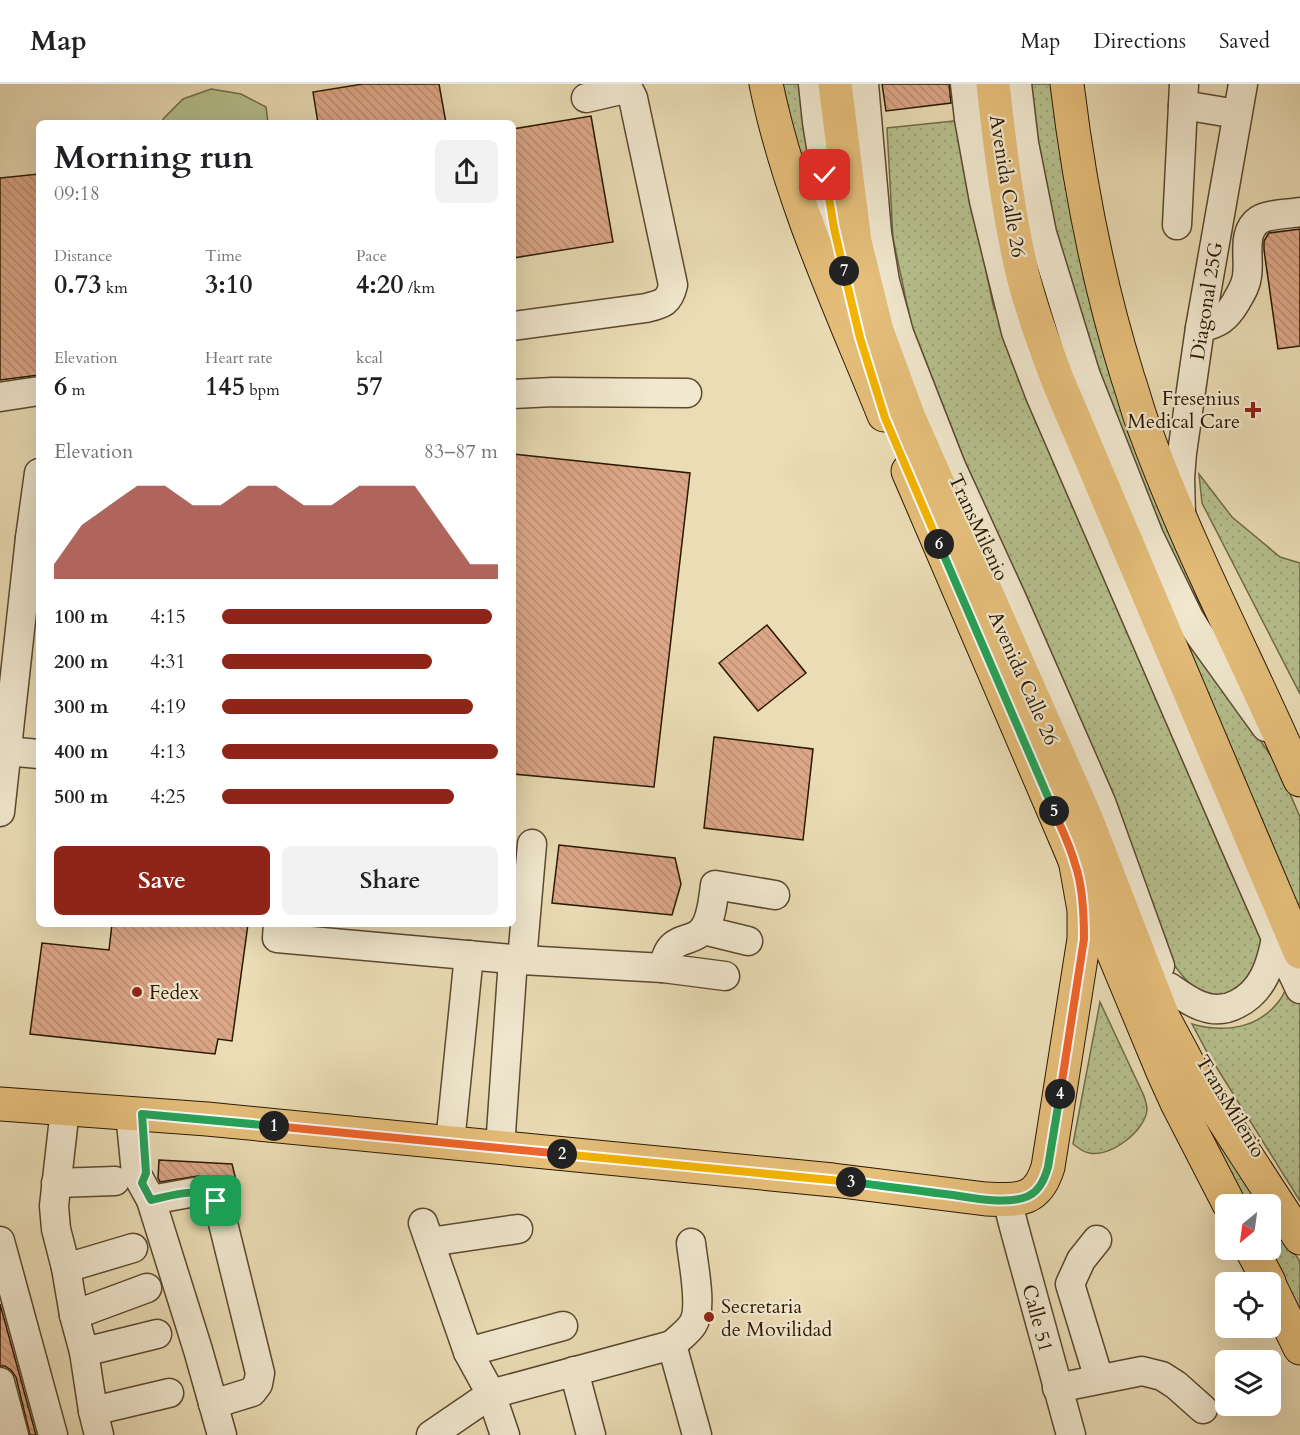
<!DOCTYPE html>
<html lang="en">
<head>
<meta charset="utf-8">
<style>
	body { margin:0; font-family:Cardo,serif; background:#f2f2f2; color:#202124; height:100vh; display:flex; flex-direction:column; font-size:22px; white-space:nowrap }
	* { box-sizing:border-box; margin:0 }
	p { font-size:20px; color:#757577 }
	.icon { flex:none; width:33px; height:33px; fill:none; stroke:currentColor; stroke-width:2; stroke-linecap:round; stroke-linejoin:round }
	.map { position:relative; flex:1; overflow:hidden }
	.sheet { position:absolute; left:36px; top:36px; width:480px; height:807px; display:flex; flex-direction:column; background:#fff; border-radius:9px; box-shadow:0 6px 24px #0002 }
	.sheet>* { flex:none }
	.needle { width:39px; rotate:209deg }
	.fabs { position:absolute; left:1215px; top:1110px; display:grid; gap:12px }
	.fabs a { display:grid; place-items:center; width:66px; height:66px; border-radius:9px; background:#fff; box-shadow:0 6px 24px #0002; font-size:30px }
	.pin { position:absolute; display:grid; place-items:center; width:51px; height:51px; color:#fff; margin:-26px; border-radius:12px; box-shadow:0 3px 9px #0006 }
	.km { position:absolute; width:30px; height:30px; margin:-15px; border-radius:50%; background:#222; color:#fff; font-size:16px; line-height:30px; text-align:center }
	.round { display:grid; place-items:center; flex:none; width:63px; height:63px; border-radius:9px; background:#f2f2f2 }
	.headline { display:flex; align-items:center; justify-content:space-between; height:102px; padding:0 18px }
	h1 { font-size:33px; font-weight:700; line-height:45px }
	.figures { display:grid; grid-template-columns:repeat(3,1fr); gap:9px; height:102px; padding:6px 18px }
	.figures div { display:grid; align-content:center }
	.figures b { font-size:26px; font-weight:700 }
	.figures small { font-size:16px; font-weight:400 }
	.figures p { font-size:16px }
	.chart { height:168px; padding:12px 18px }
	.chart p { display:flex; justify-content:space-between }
	.chart svg { width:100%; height:108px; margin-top:6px; fill:#8f2418; opacity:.7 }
	.cta { display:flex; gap:12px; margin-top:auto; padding:12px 18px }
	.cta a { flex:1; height:69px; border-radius:9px; background:#8f2418; color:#fff; font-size:24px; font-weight:700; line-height:69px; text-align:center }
	.cta a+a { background:#f2f2f2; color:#202124 }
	ul { padding:0 18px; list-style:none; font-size:20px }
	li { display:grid; grid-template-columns:96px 72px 1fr; align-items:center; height:45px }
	li i { height:15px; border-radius:8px; background:#8f2418 }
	header { display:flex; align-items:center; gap:36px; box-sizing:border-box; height:84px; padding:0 30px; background:#fff; border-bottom:2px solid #e0e0e0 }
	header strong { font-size:28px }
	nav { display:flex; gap:33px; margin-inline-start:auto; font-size:21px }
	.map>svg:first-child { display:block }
	.grass { fill:url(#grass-dots); stroke:#706c48; stroke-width:1.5 }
	.park { fill:#b6c08e; stroke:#706c48; stroke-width:1.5 }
	.building { fill:url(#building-back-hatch); stroke:#2a1801; stroke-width:1.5 }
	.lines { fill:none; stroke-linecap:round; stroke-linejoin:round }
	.minor-casing { stroke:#5a492e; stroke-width:31 }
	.major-casing { stroke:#2a1801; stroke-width:35 }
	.minor { stroke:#f1e8cf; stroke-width:28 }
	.major { stroke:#e5be7a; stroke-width:33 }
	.split-1-casing { stroke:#fff; stroke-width:12 }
	.split-2-casing { stroke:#fff; stroke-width:12 }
	.split-3-casing { stroke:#fff; stroke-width:12 }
	.split-4-casing { stroke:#fff; stroke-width:12 }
	.split-5-casing { stroke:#fff; stroke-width:12 }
	.split-6-casing { stroke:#fff; stroke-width:12 }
	.split-7-casing { stroke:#fff; stroke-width:12 }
	.split-8-casing { stroke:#fff; stroke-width:12 }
	.split-1 { stroke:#22a559; stroke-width:8 }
	.split-2 { stroke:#f0652b; stroke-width:8 }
	.split-3 { stroke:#f5b400; stroke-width:8 }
	.split-4 { stroke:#22a559; stroke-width:8 }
	.split-5 { stroke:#f0652b; stroke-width:8 }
	.split-6 { stroke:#22a559; stroke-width:8 }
	.split-7 { stroke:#f5b400; stroke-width:8 }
	.split-8 { stroke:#f5b400; stroke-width:8 }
	.poi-dot { fill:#8f2418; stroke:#f1e8cf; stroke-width:2 }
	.labels { text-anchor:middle; stroke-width:4.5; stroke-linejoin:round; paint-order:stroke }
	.street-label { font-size:20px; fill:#2a1801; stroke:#f1e8cf }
	.poi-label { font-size:20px; fill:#2a1801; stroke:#f1e8cf; text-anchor:start }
</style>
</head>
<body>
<header>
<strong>Map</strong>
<nav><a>Map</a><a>Directions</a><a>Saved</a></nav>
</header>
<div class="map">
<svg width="1300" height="1351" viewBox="0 0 1300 1351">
	<defs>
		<pattern id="grass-dots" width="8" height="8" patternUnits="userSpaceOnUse" patternTransform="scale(1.5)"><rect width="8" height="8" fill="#b6c08e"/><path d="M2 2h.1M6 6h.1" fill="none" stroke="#9da479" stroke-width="1.8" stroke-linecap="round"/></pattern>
		<pattern id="building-back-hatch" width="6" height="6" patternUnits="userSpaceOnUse" patternTransform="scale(1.5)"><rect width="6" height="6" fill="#dca788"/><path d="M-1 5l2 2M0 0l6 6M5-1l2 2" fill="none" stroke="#bd8f74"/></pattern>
	</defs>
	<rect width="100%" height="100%" fill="#eadcb5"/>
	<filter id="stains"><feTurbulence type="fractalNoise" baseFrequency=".00333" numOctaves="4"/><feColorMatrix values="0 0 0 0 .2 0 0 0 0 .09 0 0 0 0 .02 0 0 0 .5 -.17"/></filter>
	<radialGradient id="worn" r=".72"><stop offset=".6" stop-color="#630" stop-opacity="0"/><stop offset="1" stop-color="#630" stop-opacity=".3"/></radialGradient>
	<g class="grass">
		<path d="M 777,0 L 800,0 L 817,137 Z"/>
		<path d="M 1025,0 L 1060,0 L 1213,543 L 1177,481 L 1099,295 L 1065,189 Z"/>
		<path d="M 963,36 L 970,108 L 993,221 L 1040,338 L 1265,862 L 1248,897 L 1224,912 C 1191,907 1186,898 1168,872 L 939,324 L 912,244 L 893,154 L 887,44 Z"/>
		<path d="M 1199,390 L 1232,433 L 1280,473 L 1300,479 L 1300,610 L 1202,419 Z"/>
		<path d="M 1137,452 L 1220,598 L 1278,682 L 1300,733 L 1300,841 Z"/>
		<path d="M 1290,895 L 1300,919 L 1300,1117 L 1207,968 L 1192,940 C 1224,949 1258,945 1279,917 C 1284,911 1287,902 1290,895 Z"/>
		<path d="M 1100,918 L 1144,1012 C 1145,1016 1147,1021 1147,1026 C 1145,1047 1110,1074 1089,1069 C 1083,1068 1078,1064 1073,1060 Z"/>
		<path d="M 1202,1021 L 1265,1120 L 1243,1120 L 1191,1025 Z"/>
		<path d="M 1271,1130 L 1300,1178 L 1300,1242 L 1265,1166 L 1270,1166 Z"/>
	</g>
	<path class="park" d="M 211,5 L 241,10 L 266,23 L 268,39 L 163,39 L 163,35 L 183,15 Z"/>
	<g class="building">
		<path d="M 363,0 L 439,0 L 446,39 L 318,39 L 313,8 Z"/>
		<path d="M 882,0 L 949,0 L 951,19 L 886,27 Z"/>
		<path d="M 591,32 L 613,158 L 513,174 L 513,45 Z"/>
		<path d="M 39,90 L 39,291 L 0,296 L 0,94 Z"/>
		<path d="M 1300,145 L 1300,262 L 1278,265 L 1264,166 L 1264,157 L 1267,152 L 1269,149 Z"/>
		<path d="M 513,370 L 690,389 L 654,703 L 513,690 Z"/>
		<path d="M 767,541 L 806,589 L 758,627 L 719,579 Z"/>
		<path d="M 714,653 L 813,665 L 803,756 L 704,744 Z"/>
		<path d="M 559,761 L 675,774 L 681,800 L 672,831 L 552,819 Z"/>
		<path d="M 112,840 L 248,840 L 232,957 L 218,955 L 215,970 L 30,950 L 42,859 L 109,866 Z"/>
		<path d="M 159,1076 L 232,1080 L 238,1104 L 226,1104 L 220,1097 L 198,1092 L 160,1098 L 158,1094 Z"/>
		<path d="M 0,1220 L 36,1351 L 30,1351 L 16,1293 L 11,1286 L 5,1282 L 0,1282 Z"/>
	</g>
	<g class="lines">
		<g class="minor-casing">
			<g id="minor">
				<path d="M 813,0 L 817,38 L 834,144 L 854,231"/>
				<path d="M 864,0 L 877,149 L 885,197 L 899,249 L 951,382 L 1012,515 L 1101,718 L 1160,882"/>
				<path d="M 965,0 L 969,35 L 984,117 L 1016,248 L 1040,311 L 1235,761 L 1276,854 L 1300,905"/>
				<path d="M 1017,0 L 1024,59 L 1042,149 L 1086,292 L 1149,452 L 1189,534 L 1199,550 L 1266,643"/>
				<path d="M 1184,0 L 1183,21 L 1237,30"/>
				<path d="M 1177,141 L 1183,21"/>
				<path d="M 513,242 L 646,224 C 662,220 669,219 673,201 L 633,14 L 630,8 L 625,5 L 586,14"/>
				<path d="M 1200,244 C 1219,239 1226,235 1236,218 C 1241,209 1246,202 1247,192 C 1250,174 1241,148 1259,136 C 1268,130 1289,130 1300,128"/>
				<path d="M 513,310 L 553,308 L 687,309"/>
				<path d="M 0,313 L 39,307"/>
				<path d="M 1181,430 L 1180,394 L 1182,369 L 1200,244 L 1243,0"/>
				<path d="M 30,454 L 39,389"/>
				<path d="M 6,667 L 39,670"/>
				<path d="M 0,728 L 30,454 L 39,453"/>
				<path d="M 278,840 L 277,854 L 522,876 L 663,884 L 725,892"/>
				<path d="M 703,846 L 748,857"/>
				<path d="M 522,876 L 532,760"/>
				<path d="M 663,884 C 665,877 667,867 673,862 C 681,854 694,856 702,847 C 712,836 713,815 715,801 L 775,811"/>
				<path d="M 1169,903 C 1179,910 1190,918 1201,922 C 1214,927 1226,926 1237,920 C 1263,907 1271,881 1276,854"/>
				<path d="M 65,1025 L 54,1122 L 56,1145 L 66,1184 L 74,1231 L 84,1268 L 93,1327 L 99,1351"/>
				<path d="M 130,1029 L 136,1089 L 151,1116 L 198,1266 L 222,1351"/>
				<path d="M 450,1059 L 469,871"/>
				<path d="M 500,1064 L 513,875"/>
				<path d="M 56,1099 L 115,1097"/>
				<path d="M 151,1116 L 195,1108 L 211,1111 L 219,1123 L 260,1289 L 258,1300 L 252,1308 L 213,1320"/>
				<path d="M 1007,1116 L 1014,1143 L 1071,1351"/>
				<path d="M 423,1139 L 468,1268 L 491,1310 L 431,1351"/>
				<path d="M 1097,1156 L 1081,1176 L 1070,1200 L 1099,1295"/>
				<path d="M 0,1157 L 53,1351"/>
				<path d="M 430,1158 L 518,1145"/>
				<path d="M 66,1184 L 133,1164"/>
				<path d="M 74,1231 L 147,1204"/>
				<path d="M 672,1261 C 679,1254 688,1248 693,1240 C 703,1224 693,1179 691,1159"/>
				<path d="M 84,1268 L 157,1250"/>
				<path d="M 468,1268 L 563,1242"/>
				<path d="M 574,1287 L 591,1351"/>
				<path d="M 0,1298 L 14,1351"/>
				<path d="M 1057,1304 L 1142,1287 L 1162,1292 L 1176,1301 L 1203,1325"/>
				<path d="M 93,1327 L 169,1309"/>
				<path d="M 505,1351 L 491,1310 L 672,1261 L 697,1351"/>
			</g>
		</g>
		<g class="major-casing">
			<g id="major">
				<path d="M 766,0 C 790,116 840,222 884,331"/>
				<path d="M 835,0 L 855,158 L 877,247 L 909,334 L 1086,734 L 1163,933 L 1193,989 L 1300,1154"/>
				<path d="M 993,0 C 1000,64 1008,129 1023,192 C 1032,228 1045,263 1058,297 L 1300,868"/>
				<path d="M 1067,0 C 1079,99 1098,198 1128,294 C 1134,311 1138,329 1145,346 C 1189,466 1249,579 1300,696"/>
				<path d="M 908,387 L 1068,760 L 1163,988 L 1177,1019 L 1229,1120"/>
				<path d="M 0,1020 L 207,1035 L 833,1096 L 986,1115 C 1018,1116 1037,1119 1048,1083 L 1084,855 L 1084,826 L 1076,781"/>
				<path d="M 1252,1166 L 1269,1198"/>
				<path d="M 1270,1202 L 1300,1264"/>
			</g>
		</g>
		<use href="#minor" class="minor"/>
		<use href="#major" class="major"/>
	</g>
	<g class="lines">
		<g class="split-1-casing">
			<path id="split-1" d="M 216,1117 C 202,1101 170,1112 151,1116 L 142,1099 L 146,1089 L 142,1030 L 274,1042"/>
		</g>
		<g class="split-2-casing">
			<path id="split-2" d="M 274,1042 L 562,1070"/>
		</g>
		<g class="split-3-casing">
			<path id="split-3" d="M 562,1070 L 851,1098"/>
		</g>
		<g class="split-4-casing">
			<path id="split-4" d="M 851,1098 C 885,1102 919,1107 953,1111 C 973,1114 1003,1120 1023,1114 C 1038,1110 1044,1097 1048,1083 L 1060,1010"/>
		</g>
		<g class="split-5-casing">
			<path id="split-5" d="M 1054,727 C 1061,744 1070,761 1075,780 C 1083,802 1084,832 1084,855 L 1060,1010"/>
		</g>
		<g class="split-6-casing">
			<path id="split-6" d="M 939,460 L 1054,727"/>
		</g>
		<g class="split-7-casing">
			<path id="split-7" d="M 844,187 L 860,254 L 885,334 L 939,460"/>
		</g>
		<g class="split-8-casing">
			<path id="split-8" d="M 825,91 L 834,144 L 844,187"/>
		</g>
		<use href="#split-1" class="split-1"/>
		<use href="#split-2" class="split-2"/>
		<use href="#split-3" class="split-3"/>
		<use href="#split-4" class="split-4"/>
		<use href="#split-5" class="split-5"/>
		<use href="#split-6" class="split-6"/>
		<use href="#split-7" class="split-7"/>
		<use href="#split-8" class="split-8"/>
	</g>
	<g class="poi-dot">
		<path d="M1250 317h6v6h6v6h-6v6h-6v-6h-6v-6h6z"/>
		<circle cx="137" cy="908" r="6"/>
		<circle cx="709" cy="1233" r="6"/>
	</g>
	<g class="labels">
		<g class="street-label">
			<text transform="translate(1008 102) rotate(81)" y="7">Avenida Calle 26</text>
			<text transform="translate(1206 217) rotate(-81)" y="7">Diagonal 25G</text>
			<text transform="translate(979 443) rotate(65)" y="7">TransMilenio</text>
			<text transform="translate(1024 594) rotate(66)" y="7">Avenida Calle 26</text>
			<text transform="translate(1231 1022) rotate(59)" y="7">TransMilenio</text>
			<text transform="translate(1038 1234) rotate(75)" y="7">Calle 51</text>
		</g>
		<g class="poi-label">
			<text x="1240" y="321" text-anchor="end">Fresenius<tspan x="1240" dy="23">Medical Care</tspan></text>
			<text x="149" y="915">Fedex</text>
			<text x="721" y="1229">Secretaria<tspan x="721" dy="23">de Movilidad</tspan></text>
		</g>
	</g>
	<rect width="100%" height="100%" filter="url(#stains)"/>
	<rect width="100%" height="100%" fill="url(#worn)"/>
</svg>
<div class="fabs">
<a><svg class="needle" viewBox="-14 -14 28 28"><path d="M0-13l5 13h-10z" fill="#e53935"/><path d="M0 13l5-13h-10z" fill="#757577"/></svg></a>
<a><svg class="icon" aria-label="locate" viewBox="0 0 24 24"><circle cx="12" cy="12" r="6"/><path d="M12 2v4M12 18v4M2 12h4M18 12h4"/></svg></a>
<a><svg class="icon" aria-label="layers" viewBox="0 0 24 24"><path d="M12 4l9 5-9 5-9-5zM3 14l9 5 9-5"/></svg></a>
</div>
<div class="pin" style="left:216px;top:1117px;background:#1e9e55"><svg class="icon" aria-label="arrive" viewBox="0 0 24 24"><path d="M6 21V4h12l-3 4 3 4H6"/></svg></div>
<div class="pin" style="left:825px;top:91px;background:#d93025"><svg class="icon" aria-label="check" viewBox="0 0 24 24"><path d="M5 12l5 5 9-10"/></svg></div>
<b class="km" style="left:274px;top:1042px">1</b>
<b class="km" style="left:562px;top:1070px">2</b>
<b class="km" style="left:851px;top:1098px">3</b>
<b class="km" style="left:1060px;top:1010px">4</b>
<b class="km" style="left:1054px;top:727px">5</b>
<b class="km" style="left:939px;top:460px">6</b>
<b class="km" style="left:844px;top:187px">7</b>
<section class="sheet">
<div class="headline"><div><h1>Morning run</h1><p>09:18</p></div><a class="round"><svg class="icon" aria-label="share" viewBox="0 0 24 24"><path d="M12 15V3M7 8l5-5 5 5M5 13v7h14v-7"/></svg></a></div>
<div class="figures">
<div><p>Distance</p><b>0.73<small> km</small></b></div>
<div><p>Time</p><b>3:10</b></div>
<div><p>Pace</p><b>4:20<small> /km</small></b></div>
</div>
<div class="figures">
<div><p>Elevation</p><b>6<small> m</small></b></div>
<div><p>Heart rate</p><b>145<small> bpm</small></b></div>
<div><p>kcal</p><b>57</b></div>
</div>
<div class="chart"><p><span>Elevation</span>83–87 m</p>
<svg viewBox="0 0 160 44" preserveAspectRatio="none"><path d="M0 44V38L10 22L20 14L30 6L40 6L50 14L60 14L70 6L80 6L90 14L100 14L110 6L120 6L130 6L140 22L150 38L160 38V44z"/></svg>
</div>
<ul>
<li><b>100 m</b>4:15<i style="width:98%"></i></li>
<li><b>200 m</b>4:31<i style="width:76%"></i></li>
<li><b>300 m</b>4:19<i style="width:91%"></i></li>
<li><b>400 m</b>4:13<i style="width:100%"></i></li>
<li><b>500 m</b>4:25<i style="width:84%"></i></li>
</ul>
<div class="cta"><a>Save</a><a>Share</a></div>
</section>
</div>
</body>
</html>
